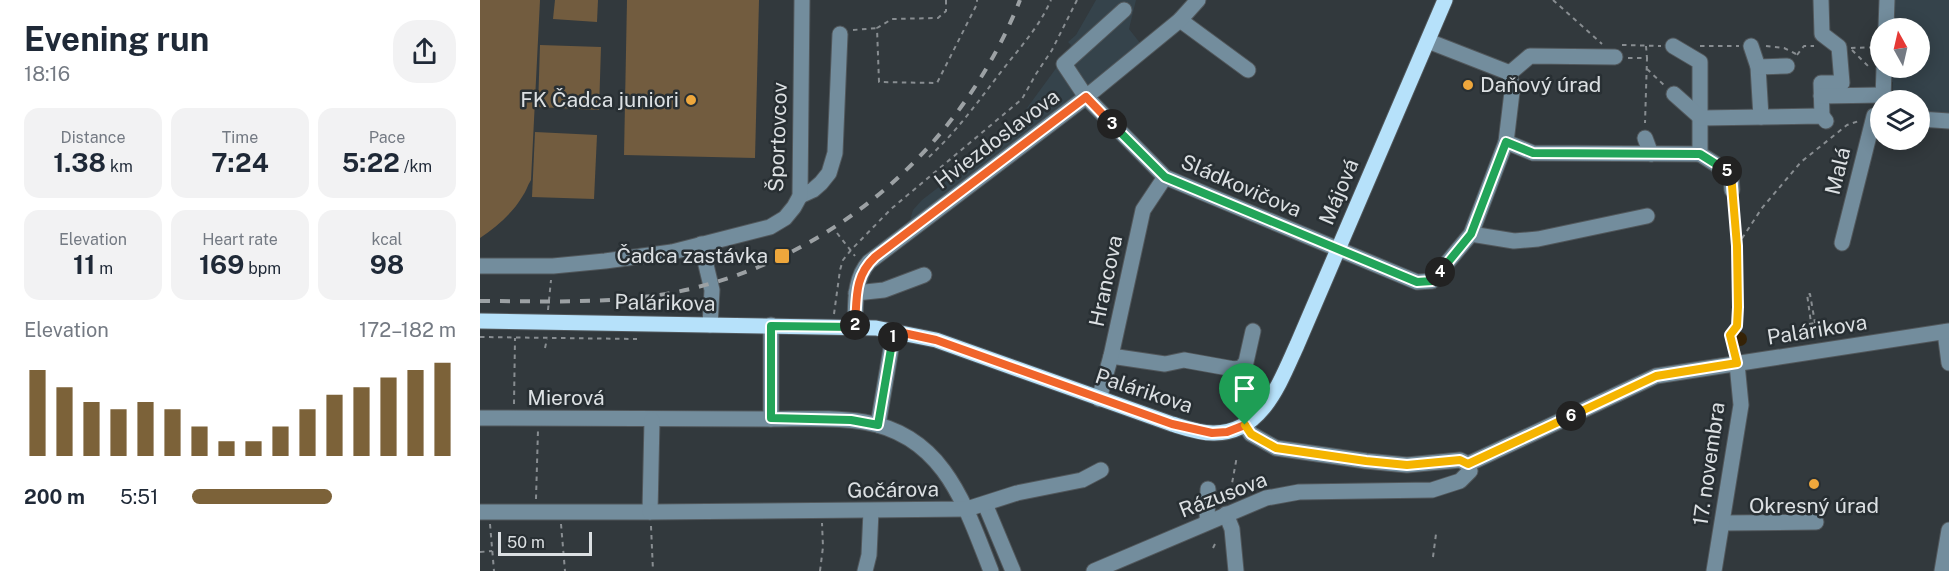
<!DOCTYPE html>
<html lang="en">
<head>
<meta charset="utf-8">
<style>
	body { margin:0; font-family:"Public Sans",sans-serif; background:#f2f2f3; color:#1f2937; height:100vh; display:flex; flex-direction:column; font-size:22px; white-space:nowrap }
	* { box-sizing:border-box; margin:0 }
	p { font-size:20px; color:#747a83 }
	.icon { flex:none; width:33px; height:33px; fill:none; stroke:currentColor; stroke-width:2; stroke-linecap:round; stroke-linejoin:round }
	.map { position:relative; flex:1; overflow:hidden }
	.side { display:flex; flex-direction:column; background:#fff; width:480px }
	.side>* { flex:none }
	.needle { width:39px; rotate:352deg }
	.tools { position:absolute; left:1390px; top:18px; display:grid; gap:12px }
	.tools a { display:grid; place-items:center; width:60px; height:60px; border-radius:50%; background:#fff; box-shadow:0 3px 15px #0003; font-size:30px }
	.scale { position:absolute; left:18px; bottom:15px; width:94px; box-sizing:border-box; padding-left:6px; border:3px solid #dce0e3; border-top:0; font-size:16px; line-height:21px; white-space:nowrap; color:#dce0e3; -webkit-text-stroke:4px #282f33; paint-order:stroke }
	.pin { position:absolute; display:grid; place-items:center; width:51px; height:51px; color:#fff; margin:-62px -26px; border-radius:50% 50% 50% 0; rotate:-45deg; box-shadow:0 0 6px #0007 }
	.pin .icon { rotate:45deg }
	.km { position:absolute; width:30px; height:30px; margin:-15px; border-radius:50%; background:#222; color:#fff; font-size:16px; line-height:30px; text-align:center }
	.round { display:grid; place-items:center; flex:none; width:63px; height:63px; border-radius:24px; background:#f2f2f3 }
	.overview { display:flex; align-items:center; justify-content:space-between; height:102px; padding:0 24px }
	h1 { font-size:33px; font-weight:700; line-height:45px }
	.figures { display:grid; grid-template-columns:repeat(3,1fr); gap:9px; height:102px; padding:6px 24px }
	.figures div { display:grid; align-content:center; border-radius:15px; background:#f2f2f3; text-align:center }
	.figures b { font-size:26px; font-weight:700 }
	.figures small { font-size:16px; font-weight:400 }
	.figures p { font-size:16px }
	.chart { height:168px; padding:12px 24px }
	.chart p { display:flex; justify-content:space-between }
	.chart svg { width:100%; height:108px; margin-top:6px; stroke:#7c6239; stroke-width:6 }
	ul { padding:0 24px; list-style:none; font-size:20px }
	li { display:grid; grid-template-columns:96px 72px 1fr; align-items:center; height:45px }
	li i { height:15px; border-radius:8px; background:#7c6239 }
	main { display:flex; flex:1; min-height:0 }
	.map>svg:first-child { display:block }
	.built { fill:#35434b }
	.green { fill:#725c3f }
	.water { fill:#352206 }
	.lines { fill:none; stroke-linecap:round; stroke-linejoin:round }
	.minor-casing { stroke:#51575b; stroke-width:17 }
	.major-casing { stroke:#51575b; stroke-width:17 }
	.path { stroke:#888d91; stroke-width:2; stroke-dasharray:4.5 4.5; stroke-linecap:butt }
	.minor { stroke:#738d9d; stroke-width:15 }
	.major { stroke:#b6e1fa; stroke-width:15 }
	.rail { stroke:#9ca1a4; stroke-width:4; stroke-dasharray:10 10; stroke-linecap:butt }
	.path-bridge { stroke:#888d91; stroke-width:2; stroke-dasharray:4.5 4.5; stroke-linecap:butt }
	.split-1-casing { stroke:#fff; stroke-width:12 }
	.split-2-casing { stroke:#fff; stroke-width:12 }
	.split-3-casing { stroke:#fff; stroke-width:12 }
	.split-4-casing { stroke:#fff; stroke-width:12 }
	.split-5-casing { stroke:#fff; stroke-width:12 }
	.split-6-casing { stroke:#fff; stroke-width:12 }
	.split-7-casing { stroke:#fff; stroke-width:12 }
	.split-1 { stroke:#f0652b; stroke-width:8 }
	.split-2 { stroke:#22a559; stroke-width:8 }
	.split-3 { stroke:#f0652b; stroke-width:8 }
	.split-4 { stroke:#22a559; stroke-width:8 }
	.split-5 { stroke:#22a559; stroke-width:8 }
	.split-6 { stroke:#f5b400; stroke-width:8 }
	.split-7 { stroke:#f5b400; stroke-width:8 }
	.poi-dot { fill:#eea73c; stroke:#282f33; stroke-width:2 }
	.labels { text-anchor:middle; stroke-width:5; stroke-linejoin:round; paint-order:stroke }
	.poi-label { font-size:21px; fill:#dce0e3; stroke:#282f33; text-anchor:end }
	.street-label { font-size:21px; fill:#dce0e3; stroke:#282f33 }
</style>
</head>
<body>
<main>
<section class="side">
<div class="overview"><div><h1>Evening run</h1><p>18:16</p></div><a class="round"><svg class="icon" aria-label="share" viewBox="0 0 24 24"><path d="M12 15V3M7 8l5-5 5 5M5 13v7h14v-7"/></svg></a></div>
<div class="figures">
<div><p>Distance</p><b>1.38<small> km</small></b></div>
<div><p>Time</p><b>7:24</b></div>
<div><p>Pace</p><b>5:22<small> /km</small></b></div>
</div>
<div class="figures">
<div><p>Elevation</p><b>11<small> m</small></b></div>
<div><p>Heart rate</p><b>169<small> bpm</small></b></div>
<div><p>kcal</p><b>98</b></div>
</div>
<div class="chart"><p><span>Elevation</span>172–182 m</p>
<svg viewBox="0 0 160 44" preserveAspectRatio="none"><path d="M5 44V9M15 44V16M25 44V22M35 44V25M45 44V22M55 44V25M65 44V32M75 44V38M85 44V38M95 44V32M105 44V25M115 44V19M125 44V16M135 44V12M145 44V9M155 44V6"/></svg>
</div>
<ul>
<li><b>200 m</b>5:51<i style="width:53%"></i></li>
</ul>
</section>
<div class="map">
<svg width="1469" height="571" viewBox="0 0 1469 571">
	<rect width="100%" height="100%" fill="#32393d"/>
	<g class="built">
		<path d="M 616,0 L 656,0 L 649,29 L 660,43 L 655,47 L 657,52 L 428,227 L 433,210 L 442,200 L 521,139 L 547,108 L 585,56 L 591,45 L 588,42 L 596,35 Z"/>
		<path d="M 1414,0 L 1469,0 L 1469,116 L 1440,115 L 1440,100 L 1412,100 L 1413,82 L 1410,82 L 1412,68 L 1440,68 L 1440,28 L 1413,28 Z"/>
	</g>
	<g class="green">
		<path d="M 0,0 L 60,0 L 51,180 C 47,186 46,192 42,197 C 32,214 16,227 0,238 Z"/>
		<path d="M 75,0 L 118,0 L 117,22 L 73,19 Z"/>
		<path d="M 147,0 L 279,0 L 275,158 L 144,155 Z"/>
		<path d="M 60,45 L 121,47 L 119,110 L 58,107 Z"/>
		<path d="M 55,132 L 117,135 L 114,199 L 52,197 Z"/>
	</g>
	<circle class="water" cx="1260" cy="339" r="7"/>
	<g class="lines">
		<g class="minor-casing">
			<g id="minor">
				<path d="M 1341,0 L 1342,34 L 1359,47 L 1362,83 L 1341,83 L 1342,116"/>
				<path d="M 644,10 L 584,64 L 606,97 L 685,177 L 937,282 L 952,281 L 991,234 L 1026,142 L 1032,92 L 1030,73 L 948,41"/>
				<path d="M 700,20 L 768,70"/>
				<path d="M 1406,28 L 1407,0"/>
				<path d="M 1193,46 L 1220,62 L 1220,154 L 1251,174 L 1252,190"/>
				<path d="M 1271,46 L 1278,67 L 1281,117"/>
				<path d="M 1278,67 L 1307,66"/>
				<path d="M 1030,73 L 1050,56 L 1135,57"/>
				<path d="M 1194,94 L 1221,118 L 1342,116 L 1346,121"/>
				<path d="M 1341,96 L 1403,95"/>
				<path d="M 1403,100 L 1404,68"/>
				<path d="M 1440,119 L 1469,121"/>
				<path d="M 1165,138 L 1171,154"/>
				<path d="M 1026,142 L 1053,153 L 1220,154"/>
				<path d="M 320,196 L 333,190 L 341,183 L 349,173 L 355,153 L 360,34"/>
				<path d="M 991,234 L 1034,241 L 1058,239 L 1167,216"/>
				<path d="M 1362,243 L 1394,116 L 1401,116"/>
				<path d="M 221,244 L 232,290 L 230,325"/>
				<path d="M 0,266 L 73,266 L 125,261 L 192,252 L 290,227 L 305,218 L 314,207 L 320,196 L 322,0"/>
				<path d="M 376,293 L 404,290 L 444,275"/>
				<path d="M 291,325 L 291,419 C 322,419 354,417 384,422 C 464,435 485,505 511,571"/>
				<path d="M 375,327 C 376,305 373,280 389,262 L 606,97 L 700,20 L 718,0"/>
				<path d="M 1465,332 L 1469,363"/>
				<path d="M 631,356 L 685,364 L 704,360 L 754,369 L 761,368 L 766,362 L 773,331"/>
				<path d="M 619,399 L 631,356 L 663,210 L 685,177"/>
				<path d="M 0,418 L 291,419"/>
				<path d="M 398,425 L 414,331"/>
				<path d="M 765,425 L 771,434 L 796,448 L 886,461 L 927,465 L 980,460 L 988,464 L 1176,376 L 1469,331"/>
				<path d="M 505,504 L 533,571"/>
				<path d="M 0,512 L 170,512 L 172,420"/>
				<path d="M 170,512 L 487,509 L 537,493 L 602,480 L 621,470"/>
				<path d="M 746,514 L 752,529 L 756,571"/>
				<path d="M 727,522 L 728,489"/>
				<path d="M 1243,523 L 1336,522"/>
				<path d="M 385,571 L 389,555 L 391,511"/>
				<path d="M 614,571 L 786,498 L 819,492 L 952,490 L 980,481 L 990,471 L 988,464"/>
				<path d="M 1234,571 L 1261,405 L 1257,364"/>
				<path d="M 1462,571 L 1469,530"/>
			</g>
		</g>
		<g class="major-casing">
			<path id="major" d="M 0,321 L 396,328 L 456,340 L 692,424 C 705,428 719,433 733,433 C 782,434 800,382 817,345 L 965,0"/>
		</g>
		<g class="path">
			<path d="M 466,0 L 466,11 L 458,18 L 412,19 L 397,28 L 399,82 L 457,83 L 497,4 L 497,0"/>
			<path d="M 1073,0 L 1122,44"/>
			<path d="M 373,30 L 397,28"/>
			<path d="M 1142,45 L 1181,46"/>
			<path d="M 1166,46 L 1167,58"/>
			<path d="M 1220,46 L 1259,46"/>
			<path d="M 1286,46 L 1304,48 L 1318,55"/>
			<path d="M 1371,48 L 1401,47"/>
			<path d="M 1372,50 L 1389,67"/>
			<path d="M 1317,55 L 1324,46 L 1334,46"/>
			<path d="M 1148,58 L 1167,58 L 1165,123"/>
			<path d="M 1167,69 L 1185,86"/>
			<path d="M 449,157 C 479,129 499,100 524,68 C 542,45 559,27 571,0"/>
			<path d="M 1253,203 L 1258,307 L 1257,326 L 1250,335 L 1254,349"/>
			<path d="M 357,233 L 375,256"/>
			<path d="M 1257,246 L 1282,208 L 1321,162 L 1367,125 L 1379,121"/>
			<path d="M 68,310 L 71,280"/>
			<path d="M 354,314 L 360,270 L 363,260 L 371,250 L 411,209 L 542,99 L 556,74 L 572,50 L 597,0"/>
			<path d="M 0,337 L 157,339"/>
			<path d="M 1333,337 L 1327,294 L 1330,294 L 1335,323"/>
			<path d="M 65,348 L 67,339"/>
			<path d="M 34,404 L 35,338"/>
			<path d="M 56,499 L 58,430"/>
			<path d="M 749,500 L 757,456"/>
			<path d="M 10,524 L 14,571"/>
			<path d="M 81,524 L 85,571"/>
			<path d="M 171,526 L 173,571"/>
			<path d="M 733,548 L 735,544"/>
			<path d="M 0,552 L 12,551"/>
			<path d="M 953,557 L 956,534"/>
			<path d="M 340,571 L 343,547 L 342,523"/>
		</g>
		<use href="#minor" class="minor"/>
		<use href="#major" class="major"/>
		<path class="rail" d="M 0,301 C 62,301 124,304 186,294 C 347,265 480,151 540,0"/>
		<path class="path-bridge" d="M 1329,324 L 1335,323"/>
	</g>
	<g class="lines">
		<g class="split-1-casing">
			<path id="split-1" d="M 413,337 L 414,331 L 456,340 L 692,424 L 732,433 L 747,432 L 765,425"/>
		</g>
		<g class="split-2-casing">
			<path id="split-2" d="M 375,325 L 375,327 L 291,326 L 291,418 L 371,420 L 398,425 L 413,337"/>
		</g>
		<g class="split-3-casing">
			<path id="split-3" d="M 375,325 C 377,299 374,276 395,257 L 606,97 L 632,124"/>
		</g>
		<g class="split-4-casing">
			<path id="split-4" d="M 632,124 L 685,177 L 937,282 L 952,281 L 960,272"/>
		</g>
		<g class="split-5-casing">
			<path id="split-5" d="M 960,272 L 991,234 L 1026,142 L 1053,153 L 1220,154 L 1247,171"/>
		</g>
		<g class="split-6-casing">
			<path id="split-6" d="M 1091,416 L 1176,376 L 1257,363 L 1250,335 L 1257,326 L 1258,307 L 1257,246 L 1251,174 L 1247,171"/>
		</g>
		<g class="split-7-casing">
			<path id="split-7" d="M 765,425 L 771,434 L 796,448 L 886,461 L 927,465 L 980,460 L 988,464 L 1091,416"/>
		</g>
		<use href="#split-1" class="split-1"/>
		<use href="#split-2" class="split-2"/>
		<use href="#split-3" class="split-3"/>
		<use href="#split-4" class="split-4"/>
		<use href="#split-5" class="split-5"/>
		<use href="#split-6" class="split-6"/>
		<use href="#split-7" class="split-7"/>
	</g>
	<g class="poi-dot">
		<circle cx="988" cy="85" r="6"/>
		<circle cx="211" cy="100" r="6"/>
		<rect x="294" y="248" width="16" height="16" rx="3"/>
		<circle cx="1334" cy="484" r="6"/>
	</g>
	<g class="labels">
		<g class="poi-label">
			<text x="1000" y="92" text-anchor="start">Daňový úrad</text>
			<text x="199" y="107">FK Čadca juniori</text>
			<text x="288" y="263">Čadca zastávka</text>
			<text x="1334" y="513" text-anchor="middle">Okresný úrad</text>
		</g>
		<g class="street-label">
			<text transform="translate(298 137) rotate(-88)" y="7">Športovcov</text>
			<text transform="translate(517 139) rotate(-37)" y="7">Hviezdoslavova</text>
			<text transform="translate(1358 171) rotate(-76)" y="7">Malá</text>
			<text transform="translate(761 186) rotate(23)" y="7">Sládkovičova</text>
			<text transform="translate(859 192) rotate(-67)" y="7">Májová</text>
			<text transform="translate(626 281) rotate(-78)" y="7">Hrancova</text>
			<text transform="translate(185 303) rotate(1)" y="7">Palárikova</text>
			<text transform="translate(1337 330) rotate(-9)" y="7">Palárikova</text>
			<text transform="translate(664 391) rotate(18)" y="7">Palárikova</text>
			<text x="86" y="405">Mierová</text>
			<text transform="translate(1229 464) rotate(-82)" y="7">17. novembra</text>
			<text transform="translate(413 490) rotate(-1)" y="7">Gočárova</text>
			<text transform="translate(743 495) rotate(-21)" y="7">Rázusova</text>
		</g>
	</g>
</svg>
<div class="tools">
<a><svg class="needle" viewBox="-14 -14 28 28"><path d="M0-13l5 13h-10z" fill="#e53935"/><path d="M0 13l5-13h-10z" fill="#747a83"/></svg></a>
<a><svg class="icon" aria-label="layers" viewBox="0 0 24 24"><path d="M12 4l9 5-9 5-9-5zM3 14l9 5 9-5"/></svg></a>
</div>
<div class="scale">50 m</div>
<div class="pin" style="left:765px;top:425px;background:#1e9e55"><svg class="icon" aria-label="arrive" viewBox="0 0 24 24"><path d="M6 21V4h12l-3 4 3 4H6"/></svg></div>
<b class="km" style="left:413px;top:337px">1</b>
<b class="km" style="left:375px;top:325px">2</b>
<b class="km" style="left:632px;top:124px">3</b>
<b class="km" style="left:960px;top:272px">4</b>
<b class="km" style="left:1247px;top:171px">5</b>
<b class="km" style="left:1091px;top:416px">6</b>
</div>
</main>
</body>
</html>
